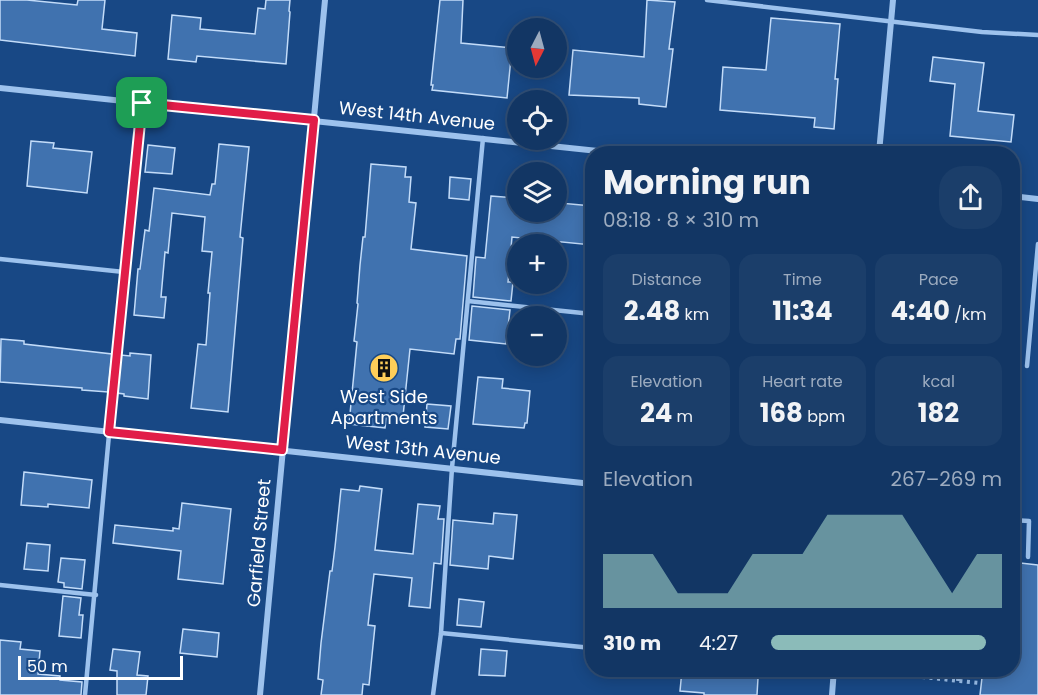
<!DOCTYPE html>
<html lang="en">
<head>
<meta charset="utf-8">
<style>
	body { margin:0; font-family:Poppins,sans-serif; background:#1b3e6a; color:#f1f3f6; height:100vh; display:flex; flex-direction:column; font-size:22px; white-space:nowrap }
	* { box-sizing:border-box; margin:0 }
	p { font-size:20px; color:#9cabbf }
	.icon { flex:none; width:33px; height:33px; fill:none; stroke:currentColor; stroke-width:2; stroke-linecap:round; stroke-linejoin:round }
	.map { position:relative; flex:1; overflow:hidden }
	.details { position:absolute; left:585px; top:146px; width:435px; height:531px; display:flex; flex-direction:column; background:#123664; border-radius:24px; box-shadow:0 3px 15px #0003,0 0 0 2px #315078 }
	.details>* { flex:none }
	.needle { width:39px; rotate:186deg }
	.tools { position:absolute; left:507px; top:18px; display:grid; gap:12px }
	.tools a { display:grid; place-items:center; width:60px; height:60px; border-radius:50%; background:#123664; box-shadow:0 3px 15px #0003,0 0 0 2px #315078; font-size:30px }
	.scale { position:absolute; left:18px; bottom:15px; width:165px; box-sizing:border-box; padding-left:6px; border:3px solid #fff; border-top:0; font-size:16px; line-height:21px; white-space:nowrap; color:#fff; -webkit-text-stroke:4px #184885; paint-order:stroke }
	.pin { position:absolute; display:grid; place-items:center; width:51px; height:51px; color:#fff; margin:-26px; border-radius:12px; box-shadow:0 3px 9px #0006 }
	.round { display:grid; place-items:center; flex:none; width:63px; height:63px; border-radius:24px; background:#1b3e6a }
	.summary { display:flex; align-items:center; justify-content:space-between; height:102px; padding:0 18px }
	h1 { font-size:33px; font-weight:700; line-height:45px }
	.figures { display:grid; grid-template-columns:repeat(3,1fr); gap:9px; height:102px; padding:6px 18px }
	.figures div { display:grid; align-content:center; border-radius:15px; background:#1b3e6a; text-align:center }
	.figures b { font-size:26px; font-weight:700 }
	.figures small { font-size:16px; font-weight:400 }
	.figures p { font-size:16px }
	.chart { height:168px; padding:12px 18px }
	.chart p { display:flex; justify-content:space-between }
	.chart svg { width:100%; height:108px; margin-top:6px; fill:#8bbbb9; opacity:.7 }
	ul { padding:0 18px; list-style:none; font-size:20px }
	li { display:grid; grid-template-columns:96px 72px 1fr; align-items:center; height:45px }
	li i { height:15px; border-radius:8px; background:#8bbbb9 }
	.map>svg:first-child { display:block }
	.building { fill:#4072af; stroke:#c3dcf9; stroke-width:1.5 }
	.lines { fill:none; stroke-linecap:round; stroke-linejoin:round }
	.path { stroke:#9dc2ed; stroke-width:4; stroke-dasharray:3 4.5; stroke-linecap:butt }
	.lane { stroke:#9dc2ed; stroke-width:4.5 }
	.street { stroke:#9dc2ed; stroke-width:6 }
	.route-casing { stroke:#fff; stroke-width:12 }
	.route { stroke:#e11d48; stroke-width:8 }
	.labels { text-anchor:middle; stroke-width:4.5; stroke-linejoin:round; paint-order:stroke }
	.street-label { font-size:18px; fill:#fff; stroke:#184885 }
	.poi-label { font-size:18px; fill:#fff; stroke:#184885 }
</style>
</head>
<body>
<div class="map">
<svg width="1038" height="695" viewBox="0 0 1038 695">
	<rect width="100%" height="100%" fill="#184885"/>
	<g class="building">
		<path d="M 0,0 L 27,0 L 77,5 L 78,0 L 105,0 L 102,29 L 137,33 L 135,56 L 0,40 Z"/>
		<path d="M 266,0 L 290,0 L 289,11 L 290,12 L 286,64 L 197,56 L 196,62 L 168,59 L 172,15 L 201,18 L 200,29 L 255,34 L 258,8 L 265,9 Z"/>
		<path d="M 440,0 L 463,0 L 461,43 L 512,48 L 507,98 L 432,90 L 433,85 L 431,85 Z"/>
		<path d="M 647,0 L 675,2 L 669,49 L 673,49 L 666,107 L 639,104 L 639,98 L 569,95 L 573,50 L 644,57 Z"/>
		<path d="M 771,18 L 840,24 L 835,79 L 838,79 L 834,129 L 814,127 L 815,118 L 720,110 L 723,67 L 766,70 Z"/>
		<path d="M 933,57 L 984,63 L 978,111 L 1014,115 L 1011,142 L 950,136 L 955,84 L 930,81 Z"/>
		<path d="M 31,141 L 54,143 L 53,148 L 92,152 L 87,193 L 27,186 Z"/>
		<path d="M 219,144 L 249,147 L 240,237 L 243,238 L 228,412 L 191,408 L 198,344 L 206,345 L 210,293 L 208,293 L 212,252 L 202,251 L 205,217 L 172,213 L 168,253 L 165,252 L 161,297 L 166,297 L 164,318 L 134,315 L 138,269 L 140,269 L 145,230 L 149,231 L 154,188 L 210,195 L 212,184 L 215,184 Z"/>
		<path d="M 148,145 L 175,148 L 172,174 L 145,172 Z"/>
		<path d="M 371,164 L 406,167 L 405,177 L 411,177 L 409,202 L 416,203 L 411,249 L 467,256 L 460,339 L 456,339 L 454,354 L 410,349 L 403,416 L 387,413 L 385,428 L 349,424 L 357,342 L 354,341 L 358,304 L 357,303 L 360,265 L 363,237 L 365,237 Z"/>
		<path d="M 450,177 L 471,179 L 469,200 L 449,198 Z"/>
		<path d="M 491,196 L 515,198 L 514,212 L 559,212 L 560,203 L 592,206 L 592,245 L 512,237 L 508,282 L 513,282 L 511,301 L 473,297 L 476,257 L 485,258 Z"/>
		<path d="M 472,306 L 510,310 L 506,344 L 469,340 Z"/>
		<path d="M 1,339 L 24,341 L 24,344 L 112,354 L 108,392 L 82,390 L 82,388 L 0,382 Z"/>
		<path d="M 130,353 L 151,355 L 148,399 L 124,396 L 124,394 L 117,393 L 121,355 L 130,356 Z"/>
		<path d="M 478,377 L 503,379 L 502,388 L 530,391 L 527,423 L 525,423 L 524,428 L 473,424 Z"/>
		<path d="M 427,404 L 451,406 L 448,429 L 425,427 Z"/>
		<path d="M 24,472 L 92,480 L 89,508 L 48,504 L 48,507 L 21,505 Z"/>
		<path d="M 360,486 L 382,489 L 375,550 L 413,554 L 418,504 L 440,506 L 438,519 L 444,519 L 441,564 L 434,563 L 430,608 L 409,606 L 412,578 L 374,574 L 368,625 L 375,626 L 369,685 L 363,684 L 362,695 L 321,695 L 323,680 L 318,679 L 321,643 L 330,571 L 332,571 L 335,547 L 341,489 L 359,491 Z"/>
		<path d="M 182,503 L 231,509 L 223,584 L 178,579 L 181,551 L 113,543 L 115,525 L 173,531 L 173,528 L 179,529 Z"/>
		<path d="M 494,513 L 517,515 L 513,559 L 489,556 L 488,569 L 450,565 L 453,520 L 493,524 Z"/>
		<path d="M 27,543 L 50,545 L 48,571 L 24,569 Z"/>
		<path d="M 61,558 L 85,560 L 82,589 L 64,587 L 64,583 L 58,582 Z"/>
		<path d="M 1012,562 L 1038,565 L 1038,695 L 980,695 L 983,669 L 1012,669 Z"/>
		<path d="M 63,596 L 81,598 L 79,615 L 83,615 L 81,638 L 59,636 Z"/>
		<path d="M 459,599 L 484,602 L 481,627 L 457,625 Z"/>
		<path d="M 183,629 L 219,633 L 217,657 L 180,653 Z"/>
		<path d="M 0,640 L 21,642 L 20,649 L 40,651 L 38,674 L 60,676 L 60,680 L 82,682 L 81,695 L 0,695 Z"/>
		<path d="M 113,649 L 140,652 L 137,675 L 148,676 L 146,695 L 117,695 L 117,671 L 110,670 Z"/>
		<path d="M 481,649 L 507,651 L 505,676 L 479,675 Z"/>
		<path d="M 682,670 L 758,678 L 757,695 L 704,695 L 704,693 L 680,691 Z"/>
	</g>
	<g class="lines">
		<g class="path">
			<path d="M 855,670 L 979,683"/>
			<path d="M 958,681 L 959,669"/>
		</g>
		<g class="lane">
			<path d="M 707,0 L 982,32 L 1038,35"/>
			<path d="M 0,259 L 124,272"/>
			<path d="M 468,301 L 592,314"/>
			<path d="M 1027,366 L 1038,244"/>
			<path d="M 1012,520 L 1029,521 L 1028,557"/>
			<path d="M 0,585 L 96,595"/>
			<path d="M 441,633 L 592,648"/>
			<path d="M 793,669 L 834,673"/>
			<path d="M 85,695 L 124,272 L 142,103"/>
			<path d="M 433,695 L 441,633 L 452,468 L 483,138"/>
		</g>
		<g class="street">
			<path d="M 0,88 L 617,153"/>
			<path d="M 879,153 L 893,0"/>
			<path d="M 1012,196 L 1038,199"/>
			<path d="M 0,420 L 592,484"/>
			<path d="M 260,695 L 325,0"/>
			<path d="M 832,695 L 834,669"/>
		</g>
	</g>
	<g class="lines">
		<g class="route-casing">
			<path id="route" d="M 142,103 L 314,120 L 282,450 L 109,432 Z"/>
		</g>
		<use href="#route" class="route"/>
	</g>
	<defs>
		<g id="building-disc" transform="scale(1.5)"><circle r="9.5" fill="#ffce59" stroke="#184885"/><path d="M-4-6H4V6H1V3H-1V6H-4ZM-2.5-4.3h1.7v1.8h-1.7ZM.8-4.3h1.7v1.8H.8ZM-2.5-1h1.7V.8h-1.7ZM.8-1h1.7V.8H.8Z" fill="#111"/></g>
	</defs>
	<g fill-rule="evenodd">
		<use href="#building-disc" x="384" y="368"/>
	</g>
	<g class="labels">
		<g class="street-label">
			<text transform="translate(417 116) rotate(6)" y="6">West 14th Avenue</text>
			<text transform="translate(423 450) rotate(6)" y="6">West 13th Avenue</text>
			<text transform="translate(259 543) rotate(-85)" y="6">Garfield Street</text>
		</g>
		<g class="poi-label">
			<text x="384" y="403">West Side<tspan x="384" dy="21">Apartments</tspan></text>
		</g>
	</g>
</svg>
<div class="tools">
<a><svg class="needle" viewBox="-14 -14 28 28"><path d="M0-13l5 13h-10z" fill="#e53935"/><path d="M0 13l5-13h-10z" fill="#9cabbf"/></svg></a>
<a><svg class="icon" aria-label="locate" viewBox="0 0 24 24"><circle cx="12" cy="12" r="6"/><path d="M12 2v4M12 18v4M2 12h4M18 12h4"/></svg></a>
<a><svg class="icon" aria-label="layers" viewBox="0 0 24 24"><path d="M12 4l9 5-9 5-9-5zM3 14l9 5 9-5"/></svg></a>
<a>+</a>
<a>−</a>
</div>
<div class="scale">50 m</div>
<div class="pin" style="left:142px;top:103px;background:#1e9e55"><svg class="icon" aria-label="arrive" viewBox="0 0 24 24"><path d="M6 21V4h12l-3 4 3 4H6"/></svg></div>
<section class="details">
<div class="summary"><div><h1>Morning run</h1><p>08:18 · 8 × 310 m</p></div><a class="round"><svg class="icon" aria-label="share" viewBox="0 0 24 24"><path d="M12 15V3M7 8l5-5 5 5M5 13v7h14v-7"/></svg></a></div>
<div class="figures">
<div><p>Distance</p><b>2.48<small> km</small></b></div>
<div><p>Time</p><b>11:34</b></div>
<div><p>Pace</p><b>4:40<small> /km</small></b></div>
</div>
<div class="figures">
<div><p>Elevation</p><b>24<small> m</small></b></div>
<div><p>Heart rate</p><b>168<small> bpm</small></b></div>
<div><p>kcal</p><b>182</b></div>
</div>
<div class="chart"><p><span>Elevation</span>267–269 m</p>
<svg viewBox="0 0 160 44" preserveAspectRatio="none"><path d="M0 44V22L10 22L20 22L30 38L40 38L50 38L60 22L70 22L80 22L90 6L100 6L110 6L120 6L130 22L140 38L150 22L160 22V44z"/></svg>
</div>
<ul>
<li><b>310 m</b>4:27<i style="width:93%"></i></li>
</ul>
</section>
</div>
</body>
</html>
